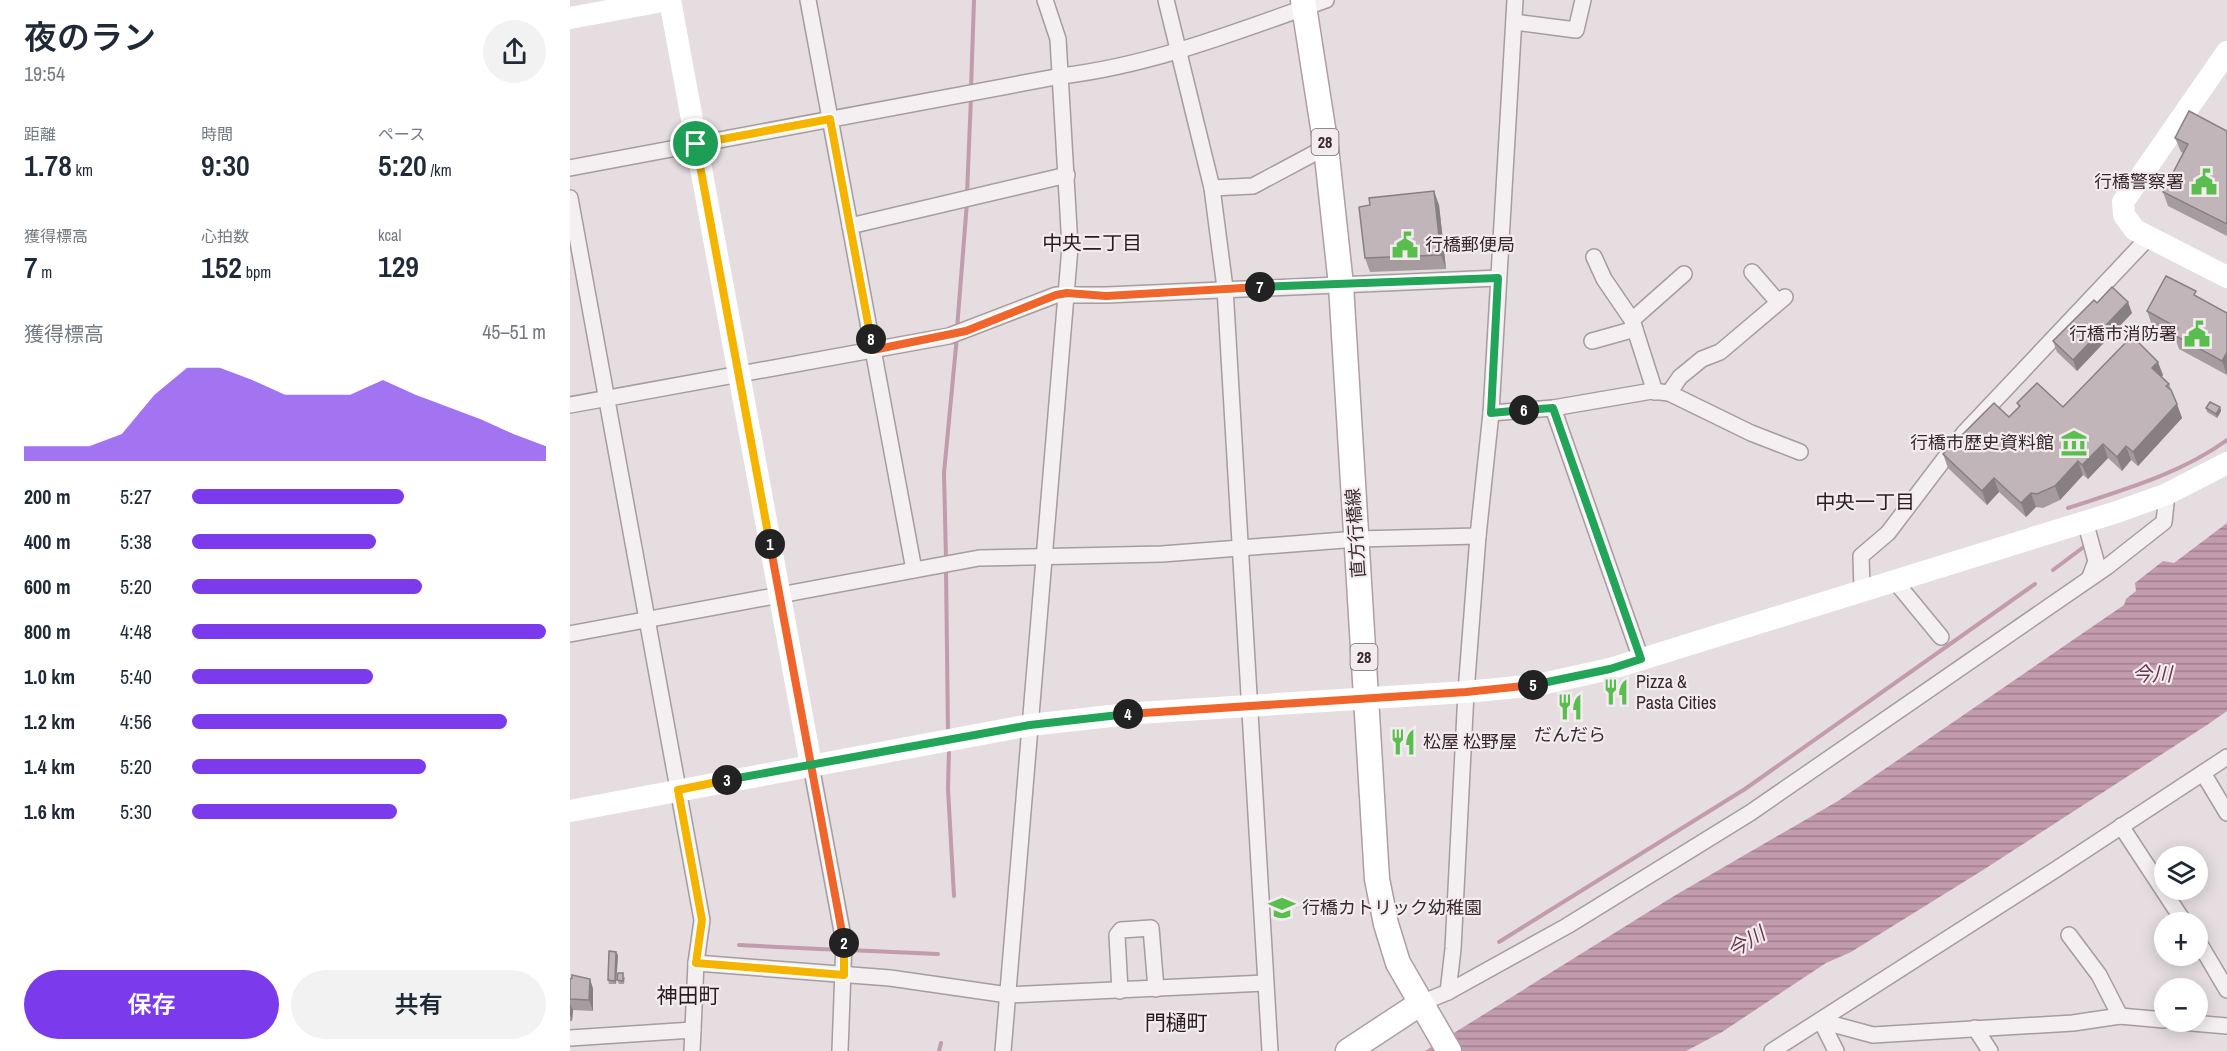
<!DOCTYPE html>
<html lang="ja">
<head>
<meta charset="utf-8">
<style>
	body { margin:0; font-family:"Archivo Narrow","Noto Sans JP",sans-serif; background:#f2f2f3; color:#1f2937; height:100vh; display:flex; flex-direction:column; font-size:22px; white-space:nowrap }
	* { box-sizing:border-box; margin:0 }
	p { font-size:20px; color:#747a83 }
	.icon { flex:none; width:33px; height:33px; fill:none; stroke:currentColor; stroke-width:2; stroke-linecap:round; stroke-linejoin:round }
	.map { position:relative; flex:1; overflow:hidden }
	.drawer { display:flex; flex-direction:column; background:#fff; width:570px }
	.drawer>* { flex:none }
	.controls { position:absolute; left:1584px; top:846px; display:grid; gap:12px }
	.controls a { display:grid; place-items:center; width:54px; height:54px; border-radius:50%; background:#fff; box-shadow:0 3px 15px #0003; font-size:30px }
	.pin { position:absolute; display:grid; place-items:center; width:51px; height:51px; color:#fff; margin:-26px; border:3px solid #fff; border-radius:50%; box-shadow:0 2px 6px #0007 }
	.km { position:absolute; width:30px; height:30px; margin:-15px; border-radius:50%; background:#222; color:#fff; font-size:16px; line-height:30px; text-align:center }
	.round { display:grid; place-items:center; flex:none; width:63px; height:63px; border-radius:32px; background:#f2f2f3 }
	.summary { display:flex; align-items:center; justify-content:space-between; height:102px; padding:0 24px }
	h1 { font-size:33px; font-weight:600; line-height:45px }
	.figures { display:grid; grid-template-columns:repeat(3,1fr); gap:9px; height:102px; padding:6px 24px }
	.figures div { display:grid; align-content:center }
	.figures b { font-size:30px; font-weight:600 }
	.figures small { font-size:16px; font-weight:400 }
	.figures p { font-size:16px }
	.chart { height:168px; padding:12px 24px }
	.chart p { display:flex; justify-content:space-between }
	.chart svg { width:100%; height:108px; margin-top:6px; fill:#7c3aed; opacity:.7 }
	.cta { display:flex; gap:12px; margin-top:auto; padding:12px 24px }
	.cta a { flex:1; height:69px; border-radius:36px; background:#7c3aed; color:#fff; font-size:24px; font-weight:600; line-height:69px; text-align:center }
	.cta a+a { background:#f2f2f3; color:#1f2937 }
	ul { padding:0 24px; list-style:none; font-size:20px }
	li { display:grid; grid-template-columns:96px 72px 1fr; align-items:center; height:45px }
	li i { height:15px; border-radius:8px; background:#7c3aed }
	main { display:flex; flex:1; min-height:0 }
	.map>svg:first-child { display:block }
	.water { fill:url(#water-rules) }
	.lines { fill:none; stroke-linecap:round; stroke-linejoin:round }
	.stream { stroke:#c29bac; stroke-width:4 }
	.street-casing { stroke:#a79ca0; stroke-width:18 }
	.primary-casing { stroke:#af9ea4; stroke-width:27 }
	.street { stroke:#f4eff1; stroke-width:15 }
	.secondary { stroke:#fff; stroke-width:22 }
	.primary { stroke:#fff; stroke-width:24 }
	.wall { fill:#a69c9f }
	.shaded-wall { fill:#877f82 }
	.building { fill:#c1b5b9; stroke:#877f82; stroke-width:1.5 }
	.split-1-casing { stroke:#fff; stroke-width:12 }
	.split-2-casing { stroke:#fff; stroke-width:12 }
	.split-3-casing { stroke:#fff; stroke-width:12 }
	.split-4-casing { stroke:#fff; stroke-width:12 }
	.split-5-casing { stroke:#fff; stroke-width:12 }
	.split-6-casing { stroke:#fff; stroke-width:12 }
	.split-7-casing { stroke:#fff; stroke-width:12 }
	.split-8-casing { stroke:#fff; stroke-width:12 }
	.split-9-casing { stroke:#fff; stroke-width:12 }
	.split-1 { stroke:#f5b400; stroke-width:8 }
	.split-2 { stroke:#f0652b; stroke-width:8 }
	.split-3 { stroke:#f5b400; stroke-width:8 }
	.split-4 { stroke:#22a559; stroke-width:8 }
	.split-5 { stroke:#f0652b; stroke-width:8 }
	.split-6 { stroke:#22a559; stroke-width:8 }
	.split-7 { stroke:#22a559; stroke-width:8 }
	.split-8 { stroke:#f0652b; stroke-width:8 }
	.split-9 { stroke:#f5b400; stroke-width:8 }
	.labels { text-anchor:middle; stroke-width:4.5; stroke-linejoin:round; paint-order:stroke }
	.shield { fill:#f3ecef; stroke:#726368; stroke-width:1.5 }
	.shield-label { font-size:16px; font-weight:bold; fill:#3a282e }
	.poi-label { font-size:18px; fill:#3a282e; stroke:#f3ecef; text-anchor:start }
	.street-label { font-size:18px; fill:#3a282e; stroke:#f3ecef }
	.neighbourhood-label { font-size:20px; fill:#2b1a1f; stroke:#f3ecef }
	.water-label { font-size:20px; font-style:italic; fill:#69374b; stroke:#f3ecef }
	.quarter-label { font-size:21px; fill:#2b1a1f; stroke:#f3ecef }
</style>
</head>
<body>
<main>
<section class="drawer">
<div class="summary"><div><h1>夜のラン</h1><p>19:54</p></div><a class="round"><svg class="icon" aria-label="share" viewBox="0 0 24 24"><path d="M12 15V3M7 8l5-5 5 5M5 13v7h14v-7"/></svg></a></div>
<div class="figures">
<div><p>距離</p><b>1.78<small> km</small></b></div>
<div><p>時間</p><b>9:30</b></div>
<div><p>ペース</p><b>5:20<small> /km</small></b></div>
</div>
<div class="figures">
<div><p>獲得標高</p><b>7<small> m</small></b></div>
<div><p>心拍数</p><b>152<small> bpm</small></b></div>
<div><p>kcal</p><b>129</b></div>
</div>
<div class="chart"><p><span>獲得標高</span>45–51 m</p>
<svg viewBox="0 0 160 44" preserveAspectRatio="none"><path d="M0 44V38L10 38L20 38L30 33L40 17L50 6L60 6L70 11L80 17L90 17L100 17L110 11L120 17L130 22L140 27L150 33L160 38V44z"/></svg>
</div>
<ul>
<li><b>200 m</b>5:27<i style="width:60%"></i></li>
<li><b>400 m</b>5:38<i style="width:52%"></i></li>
<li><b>600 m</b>5:20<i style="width:65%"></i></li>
<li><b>800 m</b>4:48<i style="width:100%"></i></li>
<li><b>1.0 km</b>5:40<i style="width:51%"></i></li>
<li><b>1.2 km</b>4:56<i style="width:89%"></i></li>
<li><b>1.4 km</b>5:20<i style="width:66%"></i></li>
<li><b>1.6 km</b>5:30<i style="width:58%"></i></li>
</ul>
<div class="cta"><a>保存</a><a>共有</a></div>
</section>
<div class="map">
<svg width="1657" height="1051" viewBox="0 0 1657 1051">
	<defs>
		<pattern id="water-rules" width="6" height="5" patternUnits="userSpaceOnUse" patternTransform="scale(1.5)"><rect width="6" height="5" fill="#c29bac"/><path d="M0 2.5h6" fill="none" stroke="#9f7e8c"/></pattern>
	</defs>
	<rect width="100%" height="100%" fill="#e5dde0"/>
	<path class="water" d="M 1657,523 L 1657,711 L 1637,725 L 1413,870 L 1281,952 L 1256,963 L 1152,1032 L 1116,1051 L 855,1051 L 1104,896 L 1268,801 L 1554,605 L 1556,599 L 1566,591 L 1565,583 L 1593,561 L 1604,563 Z"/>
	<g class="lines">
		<g class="stream">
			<path d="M 401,89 L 404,0"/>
			<path d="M 397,194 L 401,97"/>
			<path d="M 387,329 L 397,202"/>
			<path d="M 1498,508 C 1553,490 1610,474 1657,440"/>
			<path d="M 376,559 L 374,473 L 387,336"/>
			<path d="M 376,569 L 378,733"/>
			<path d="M 1483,570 L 1515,546"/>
			<path d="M 379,749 L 378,789 L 384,896"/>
			<path d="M 929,942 L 1175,789 L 1465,584"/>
			<path d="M 169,945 L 271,950"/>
			<path d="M 278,950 L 368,954"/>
			<path d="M 369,1051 L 371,1043"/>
		</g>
		<g class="street-casing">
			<g id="street">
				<path d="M 238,0 L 344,570"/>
				<path d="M 596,0 L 642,188 L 655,288 L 700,1051"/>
				<path d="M 944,22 L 1006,30 L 1013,0"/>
				<path d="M 0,168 L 491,76 C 583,65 668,31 756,0"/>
				<path d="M 642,188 L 683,186 L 756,147"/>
				<path d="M 0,198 L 132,920 L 126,963 L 122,1051"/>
				<path d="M 280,226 L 497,175"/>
				<path d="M 1024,257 L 1034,279 L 1062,320"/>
				<path d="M 1182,272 L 1208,302"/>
				<path d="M 1022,341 L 1065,329"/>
				<path d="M 1085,392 L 1062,320 L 1114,274"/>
				<path d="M 1099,393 L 1110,377 L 1132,359 L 1150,352 L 1215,297"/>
				<path d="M 0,405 L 379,336 L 486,295 L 536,295 L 928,278"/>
				<path d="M 983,408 L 1071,659"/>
				<path d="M 921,413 L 983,408 L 1082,391 L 1099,393 L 1181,433 L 1230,452"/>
				<path d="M 1515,521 L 1526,561 L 1520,577"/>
				<path d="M 1324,580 L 1371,637"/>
				<path d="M 1292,590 L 1291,556 L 1318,533 L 1394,433 L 1578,238"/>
				<path d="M 0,634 L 409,558 L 592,554 L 787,539 L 908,536"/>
				<path d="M 241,765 L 274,942 L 270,1051"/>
				<path d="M 1633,773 L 1657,813"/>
				<path d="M 1551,826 L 1614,922"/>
				<path d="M 1499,935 L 1529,975 L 1550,1016"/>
				<path d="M 1628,941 L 1657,990"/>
				<path d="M 126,963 L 320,978 L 438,995 L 695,983"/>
				<path d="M 550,991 L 547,935 L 551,930 L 581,928 L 586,989"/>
				<path d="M 878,992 L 883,949 L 896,692 L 908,536 L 921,413 L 945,0"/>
				<path d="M 851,1003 L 878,992 L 997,926 L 1180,813 L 1538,566 L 1594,522 L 1597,494"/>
				<path d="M 1251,1021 L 1303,1035 L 1503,1023 L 1550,1016 L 1594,1020"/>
				<path d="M 1251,1021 L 1266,1051"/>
				<path d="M 1611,1022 L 1657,1026"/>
				<path d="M 1405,1028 L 1420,1051"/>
				<path d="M 0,1038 L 123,1030"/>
				<path d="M 433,1051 L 500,247 L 488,39 L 475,0"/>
				<path d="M 1202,1051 L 1485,870 L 1657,757"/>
			</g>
		</g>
		<g class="primary-casing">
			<g id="primary">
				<path d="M 733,0 L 756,147 L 771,285 L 807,879 L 816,924 L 828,963 L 879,1051"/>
				<path d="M 778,1051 L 851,1003"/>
			</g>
		</g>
		<use href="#street" class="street"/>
		<g class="secondary">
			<path d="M 100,0 L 241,765"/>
			<path d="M 0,18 L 98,0"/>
			<path d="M 1657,52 L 1553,202 L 1554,215 L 1565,230 L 1657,277"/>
			<path d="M 0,811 L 460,725 L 568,713 L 896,692 L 967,685 L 1040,669 L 1547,512 L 1597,494 L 1657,463"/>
		</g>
		<use href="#primary" class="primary"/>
	</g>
	<g class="wall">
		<path d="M 1657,131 L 1657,236 L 1598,206 L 1593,192 L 1613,153 L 1611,152 L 1605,138 Z"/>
		<path d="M 869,205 L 876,269 L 800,272 L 795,258 Z"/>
		<path d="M 1628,297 L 1657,313 L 1657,375 L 1609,349 L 1605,338 L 1582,325 L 1577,311 Z"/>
		<path d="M 1527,303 L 1562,313 L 1507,371 L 1487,352 L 1483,341 Z"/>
		<path d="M 1593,375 L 1592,377 L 1599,384 L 1612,418 L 1568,466 L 1561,460 L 1552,471 L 1538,458 L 1518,479 L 1513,475 L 1490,500 L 1473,508 L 1466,507 L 1456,517 L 1429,492 L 1417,505 L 1378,468 L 1373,454 L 1439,417 L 1449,407 L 1447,403 L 1493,407 Z"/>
		<path d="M 1650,407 L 1651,411 L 1647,418 L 1637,412 L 1636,408 Z"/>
		<path d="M 48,955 L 46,984 L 39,984 L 38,980 Z"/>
		<path d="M 55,977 L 54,984 L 49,984 L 47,980 Z"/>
		<path d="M 0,979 L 20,979 L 23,989 L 23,1011 L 3,1010 L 2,1021 L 0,1021 Z"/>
	</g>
	<g class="shaded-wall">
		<path d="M 864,191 L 869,205 L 876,269 L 871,255 Z"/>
		<path d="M 1558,302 L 1562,313 L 1507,371 L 1503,360 Z"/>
		<path d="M 1657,352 L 1657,374 L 1652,361 Z"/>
		<path d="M 1588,362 L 1593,375 L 1587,382 L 1582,368 Z"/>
		<path d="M 1607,404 L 1612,418 L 1568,466 L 1563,452 Z"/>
		<path d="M 1650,407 L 1651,411 L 1647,418 L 1646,414 Z"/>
		<path d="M 1533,444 L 1538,458 L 1518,479 L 1512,465 Z"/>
		<path d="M 1556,446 L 1561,460 L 1552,471 L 1547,457 Z"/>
		<path d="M 1508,461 L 1513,475 L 1490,500 L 1485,486 Z"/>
		<path d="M 1424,478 L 1429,492 L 1417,505 L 1412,491 Z"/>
		<path d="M 1461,493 L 1466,507 L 1456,517 L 1451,503 Z"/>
		<path d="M 46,952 L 48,955 L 46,984 L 45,981 Z"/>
		<path d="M 20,979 L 23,989 L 23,1011 L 19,1000 Z"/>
		<path d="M 0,1003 L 3,1010 L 2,1021 L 0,1015 Z"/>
	</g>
	<g class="building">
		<path d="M 1619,111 L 1657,131 L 1657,224 L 1593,192 L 1618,144 L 1605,138 Z"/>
		<path d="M 864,191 L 871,255 L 795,258 L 789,207 L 800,205 L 799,198 Z"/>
		<path d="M 1596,276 L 1626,291 L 1624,295 L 1657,313 L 1657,352 L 1652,361 L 1604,335 L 1608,328 L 1577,311 Z"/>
		<path d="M 1542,287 L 1558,302 L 1503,360 L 1483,341 L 1524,300 L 1527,303 Z"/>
		<path d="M 1562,336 L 1588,362 L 1582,368 L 1599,384 L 1596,386 L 1601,390 L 1607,404 L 1563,452 L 1556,446 L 1547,457 L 1533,444 L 1512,465 L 1508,461 L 1485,486 L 1467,494 L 1461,493 L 1451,503 L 1424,478 L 1412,491 L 1373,454 L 1424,403 L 1439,417 L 1450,406 L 1447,403 L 1467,383 L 1493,407 Z"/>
		<path d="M 1640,402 L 1650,407 L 1646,414 L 1636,408 Z"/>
		<path d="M 39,951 L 46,952 L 45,981 L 38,980 Z"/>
		<path d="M 48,973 L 53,973 L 53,981 L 47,980 Z"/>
		<path d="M 2,975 L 20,979 L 19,1000 L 0,999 L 0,979 L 2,978 Z"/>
	</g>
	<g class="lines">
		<g class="split-1-casing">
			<path id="split-1" d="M 126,144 L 200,544"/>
		</g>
		<g class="split-2-casing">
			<path id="split-2" d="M 200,544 L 274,943"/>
		</g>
		<g class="split-3-casing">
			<path id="split-3" d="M 157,780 L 108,790 L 132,920 L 126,963 L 274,975 L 274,943"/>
		</g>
		<g class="split-4-casing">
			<path id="split-4" d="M 157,780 L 460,725 L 558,714"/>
		</g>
		<g class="split-5-casing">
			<path id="split-5" d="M 558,714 L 896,692 L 963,685"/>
		</g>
		<g class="split-6-casing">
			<path id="split-6" d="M 954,410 L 983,408 L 1071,659 L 1040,669 L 963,685"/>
		</g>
		<g class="split-7-casing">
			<path id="split-7" d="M 690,287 L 928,278 L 921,413 L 954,410"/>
		</g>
		<g class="split-8-casing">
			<path id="split-8" d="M 301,339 L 303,350 L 396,331 L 486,295 L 497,293 L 536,296 L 690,287"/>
		</g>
		<g class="split-9-casing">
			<path id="split-9" d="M 126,144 L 260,119 L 301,339"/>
		</g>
		<use href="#split-1" class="split-1"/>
		<use href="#split-2" class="split-2"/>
		<use href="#split-3" class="split-3"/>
		<use href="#split-4" class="split-4"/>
		<use href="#split-5" class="split-5"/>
		<use href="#split-6" class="split-6"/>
		<use href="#split-7" class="split-7"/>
		<use href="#split-8" class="split-8"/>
		<use href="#split-9" class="split-9"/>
	</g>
	<defs>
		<g id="civic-bare" transform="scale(2.07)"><path d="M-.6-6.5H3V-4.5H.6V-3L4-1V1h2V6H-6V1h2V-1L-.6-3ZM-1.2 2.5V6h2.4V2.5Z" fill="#59be4e" stroke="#f3ecef" stroke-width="2.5" paint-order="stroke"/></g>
		<g id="museum-bare" transform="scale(2.07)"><path d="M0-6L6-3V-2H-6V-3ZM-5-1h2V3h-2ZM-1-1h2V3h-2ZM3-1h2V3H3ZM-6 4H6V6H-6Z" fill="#59be4e" stroke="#f3ecef" stroke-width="2.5" paint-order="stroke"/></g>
		<g id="restaurant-bare" transform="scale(2.07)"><path d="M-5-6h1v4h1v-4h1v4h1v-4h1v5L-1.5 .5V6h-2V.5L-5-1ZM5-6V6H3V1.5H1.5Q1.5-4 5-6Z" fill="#59be4e" stroke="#f3ecef" stroke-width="2.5" paint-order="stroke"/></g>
		<g id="school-bare" transform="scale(2.07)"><path d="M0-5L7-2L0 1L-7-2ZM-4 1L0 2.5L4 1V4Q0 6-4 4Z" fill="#59be4e" stroke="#f3ecef" stroke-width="2.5" paint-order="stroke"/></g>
	</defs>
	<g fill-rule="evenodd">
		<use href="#civic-bare" x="1634" y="182"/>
		<use href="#civic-bare" x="835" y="245"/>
		<use href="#civic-bare" x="1627" y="334"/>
		<use href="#museum-bare" x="1504" y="443"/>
		<use href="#restaurant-bare" x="1046" y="692"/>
		<use href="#restaurant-bare" x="1000" y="707"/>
		<use href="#restaurant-bare" x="833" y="742"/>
		<use href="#school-bare" x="712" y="908"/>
	</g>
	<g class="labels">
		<g class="shield">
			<rect x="741.5" y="129" width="27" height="26" rx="4.5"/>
			<rect x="780.5" y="644" width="27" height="26" rx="4.5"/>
		</g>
		<g class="shield-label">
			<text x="755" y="148">28</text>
			<text x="794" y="663">28</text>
		</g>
		<g class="poi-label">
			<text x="1614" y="188" text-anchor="end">行橋警察署</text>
			<text x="855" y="251">行橋郵便局</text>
			<text x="1607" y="340" text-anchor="end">行橋市消防署</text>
			<text x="1484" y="449" text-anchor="end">行橋市歴史資料館</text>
			<text x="1066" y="688">Pizza &amp;<tspan x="1066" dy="21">Pasta Cities</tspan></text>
			<text x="1000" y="741" text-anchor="middle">だんだら</text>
			<text x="853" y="748">松屋 松野屋</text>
			<text x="732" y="914">行橋カトリック幼稚園</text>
		</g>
		<g class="street-label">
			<text transform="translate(786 533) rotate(-94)" y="6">直方行橋線</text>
		</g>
		<g class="neighbourhood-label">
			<text x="522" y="250">中央二丁目</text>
			<text x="1295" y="509">中央一丁目</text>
		</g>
		<g class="water-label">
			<text x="1582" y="681">今川</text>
			<text transform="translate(1176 942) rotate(-31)" y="7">今川</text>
		</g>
		<g class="quarter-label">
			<text x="118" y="1003">神田町</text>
			<text x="606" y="1030">門樋町</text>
		</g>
	</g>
</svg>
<div class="controls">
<a><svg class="icon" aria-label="layers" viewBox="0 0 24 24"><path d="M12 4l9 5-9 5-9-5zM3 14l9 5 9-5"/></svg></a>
<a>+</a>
<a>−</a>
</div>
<div class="pin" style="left:126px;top:144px;background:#1e9e55"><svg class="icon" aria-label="arrive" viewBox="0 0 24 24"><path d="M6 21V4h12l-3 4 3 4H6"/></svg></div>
<b class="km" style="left:200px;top:544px">1</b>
<b class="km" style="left:274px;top:943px">2</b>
<b class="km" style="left:157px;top:780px">3</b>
<b class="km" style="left:558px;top:714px">4</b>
<b class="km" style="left:963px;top:685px">5</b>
<b class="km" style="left:954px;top:410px">6</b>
<b class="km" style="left:690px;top:287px">7</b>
<b class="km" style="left:301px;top:339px">8</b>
</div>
</main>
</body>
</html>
